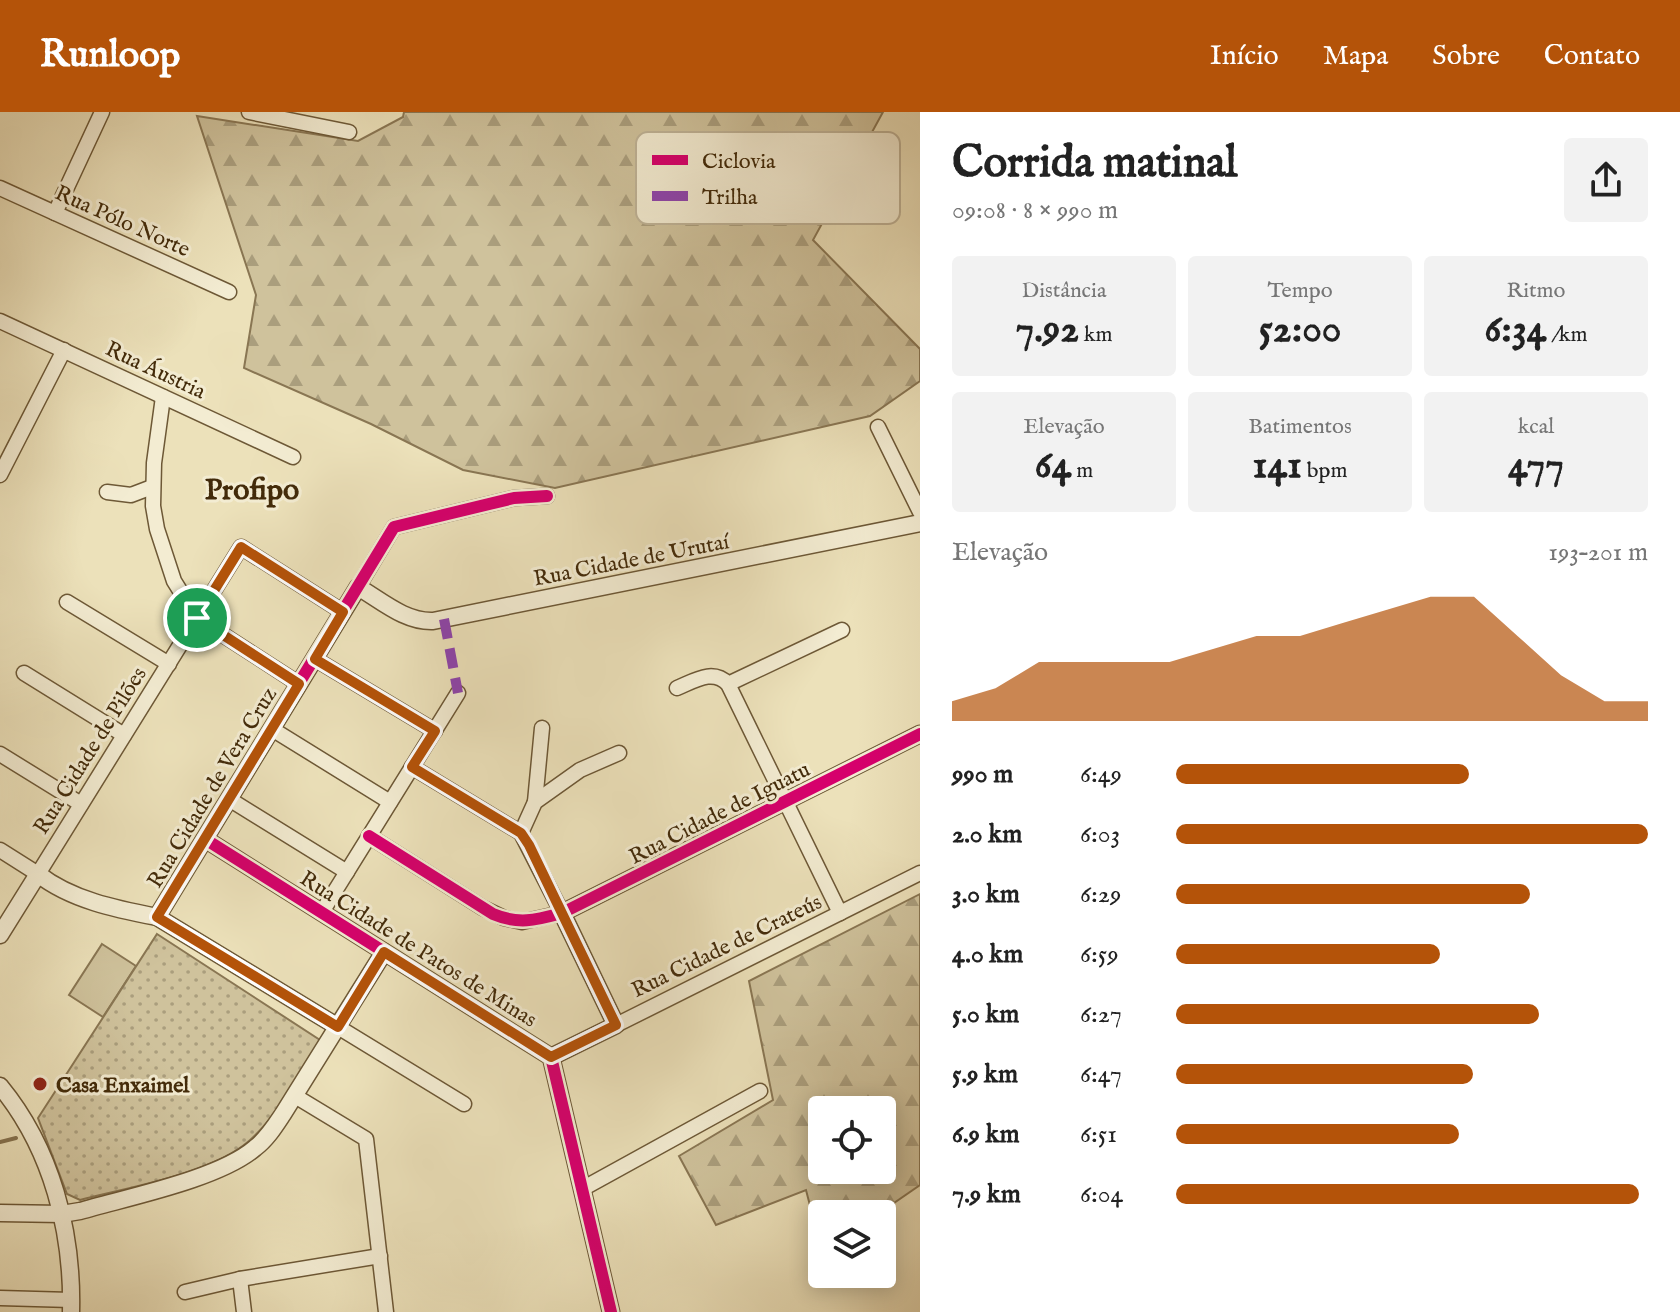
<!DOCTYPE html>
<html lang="pt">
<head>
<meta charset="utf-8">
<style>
	body { margin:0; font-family:"IM FELL English",serif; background:#f2f2f2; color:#222; height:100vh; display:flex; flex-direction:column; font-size:30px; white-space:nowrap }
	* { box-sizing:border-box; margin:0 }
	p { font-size:26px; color:#767676 }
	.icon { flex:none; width:44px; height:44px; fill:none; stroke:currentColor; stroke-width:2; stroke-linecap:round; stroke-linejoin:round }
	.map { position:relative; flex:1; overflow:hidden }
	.sheet { display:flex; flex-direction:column; background:#fff; width:760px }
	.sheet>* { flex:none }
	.fabs { position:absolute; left:808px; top:984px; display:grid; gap:16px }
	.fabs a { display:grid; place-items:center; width:88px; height:88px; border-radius:8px; background:#fff; box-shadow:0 4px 20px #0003; font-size:40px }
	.pin { position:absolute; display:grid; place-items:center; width:68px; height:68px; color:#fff; margin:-34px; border:4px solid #fff; border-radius:50%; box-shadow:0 2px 8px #0007 }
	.round { display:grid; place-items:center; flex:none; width:84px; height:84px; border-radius:8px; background:#f2f2f2 }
	.headline { display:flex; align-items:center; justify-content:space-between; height:136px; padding:0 32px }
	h1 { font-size:44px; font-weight:800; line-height:60px }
	.metrics { display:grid; grid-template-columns:repeat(3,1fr); gap:12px; height:136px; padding:8px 32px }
	.metrics div { display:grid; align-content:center; border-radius:8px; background:#f2f2f2; text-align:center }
	.metrics b { font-size:40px; font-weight:800 }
	.metrics small { font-size:22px; font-weight:400 }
	.metrics p { font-size:22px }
	.chart { height:224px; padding:16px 32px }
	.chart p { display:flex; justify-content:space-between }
	.chart svg { width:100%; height:144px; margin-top:8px; fill:#b45309; opacity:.7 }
	ul { padding:0 32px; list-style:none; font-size:26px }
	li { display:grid; grid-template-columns:128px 96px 1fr; align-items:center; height:60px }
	li i { height:20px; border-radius:10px; background:#b45309 }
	header { display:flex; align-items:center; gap:48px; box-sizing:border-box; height:112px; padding:0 40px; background:#b45309; color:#fff }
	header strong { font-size:38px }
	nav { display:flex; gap:44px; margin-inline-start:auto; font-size:28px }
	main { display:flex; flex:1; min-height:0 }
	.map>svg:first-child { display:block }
	.grass { fill:#cfc29c; stroke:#897653; stroke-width:2 }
	.forest { fill:url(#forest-firs); stroke:#897653; stroke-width:2; fill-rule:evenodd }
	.park { fill:url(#park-dots); stroke:#897653; stroke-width:2 }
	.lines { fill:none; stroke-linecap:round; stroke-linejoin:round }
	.stream { stroke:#867350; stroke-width:4 }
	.minor-casing { stroke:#6d5836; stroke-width:17 }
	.tertiary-casing { stroke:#6d5836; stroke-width:19 }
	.minor { stroke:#f3ecd2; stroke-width:14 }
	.tertiary { stroke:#f3ecd2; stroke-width:16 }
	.quiet { stroke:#8e44ad; stroke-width:10; stroke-dasharray:20 10; stroke-linecap:butt }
	.cycleway-casing { stroke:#f3ecd2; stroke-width:17 }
	.cycleway { stroke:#d6006c; stroke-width:12 }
	.route-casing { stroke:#fff; stroke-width:16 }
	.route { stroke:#b45309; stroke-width:10 }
	.poi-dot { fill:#8f2418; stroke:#f3ecd2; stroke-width:3 }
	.labels { text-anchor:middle; stroke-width:6; stroke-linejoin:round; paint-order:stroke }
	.street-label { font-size:22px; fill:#432b0a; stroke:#f3ecd2 }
	.poi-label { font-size:22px; font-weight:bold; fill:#432b0a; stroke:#f3ecd2; text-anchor:start }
	.district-label { font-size:30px; font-weight:bold; fill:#432b0a; stroke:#f3ecd2 }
	.key { fill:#f3ecd2; stroke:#beb296; stroke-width:2 }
	.key-label { font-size:22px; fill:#432b0a }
</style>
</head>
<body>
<header>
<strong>Runloop</strong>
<nav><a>Início</a><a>Mapa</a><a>Sobre</a><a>Contato</a></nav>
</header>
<main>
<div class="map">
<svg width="920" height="1200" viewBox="0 0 920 1200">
	<defs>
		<pattern id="forest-firs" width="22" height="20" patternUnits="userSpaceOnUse" patternTransform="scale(2)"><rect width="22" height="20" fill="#cfc29c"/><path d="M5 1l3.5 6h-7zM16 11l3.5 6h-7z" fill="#aa9e7d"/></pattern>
		<pattern id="park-dots" width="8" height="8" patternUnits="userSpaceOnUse" patternTransform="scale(2)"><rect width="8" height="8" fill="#cfc29c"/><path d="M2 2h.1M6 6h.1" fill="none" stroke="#aa9e7d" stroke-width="1.8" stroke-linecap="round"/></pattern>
	</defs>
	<rect width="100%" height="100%" fill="#ece1ba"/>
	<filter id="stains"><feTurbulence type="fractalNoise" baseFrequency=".0025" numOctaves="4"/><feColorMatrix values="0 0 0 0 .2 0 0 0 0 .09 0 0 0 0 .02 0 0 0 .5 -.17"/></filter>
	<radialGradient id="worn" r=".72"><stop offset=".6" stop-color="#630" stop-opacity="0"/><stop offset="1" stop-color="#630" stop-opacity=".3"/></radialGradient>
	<path class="grass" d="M 102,832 L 136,854 L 103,905 L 69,883 Z"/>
	<g class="forest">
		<path d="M 404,0 L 883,0 L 813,128 L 920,237 L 920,269 L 870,304 L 555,376 L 463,358 L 371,312 L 244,256 L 256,183 L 197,4 L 358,29 L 403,5 Z"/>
		<path d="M 920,782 L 920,1073 L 878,1102 L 822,1102 L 822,1140 L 806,1078 L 716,1113 L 679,1044 L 773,988 L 749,869 ZM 882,998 L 882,1058 L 822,1058 L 822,998 Z"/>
	</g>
	<path class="park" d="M 157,822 L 320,928 C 298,962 279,1003 249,1029 C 211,1062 130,1075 80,1088 L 67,1082 L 38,1006 Z"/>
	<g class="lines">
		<path class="stream" d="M 0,1030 L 16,1026"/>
		<g class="minor-casing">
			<g id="minor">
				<path d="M 249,0 L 349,20"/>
				<path d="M 0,76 L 229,180"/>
				<path d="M 55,101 L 102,0"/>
				<path d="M 0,209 L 293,345"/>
				<path d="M 163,285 L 154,351 L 153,394 L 157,417 L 174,469 L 197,506 L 299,572"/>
				<path d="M 878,315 L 920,400"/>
				<path d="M 0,363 L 64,238"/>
				<path d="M 107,380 L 131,383 L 152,375"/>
				<path d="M 358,475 L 394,415 L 514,386 L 547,384"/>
				<path d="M 67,490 L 169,552"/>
				<path d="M 315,547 L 435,619"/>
				<path d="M 24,561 L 124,623"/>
				<path d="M 728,572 L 842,518"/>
				<path d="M 677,576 C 694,569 713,556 728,572 L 840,801"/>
				<path d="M 272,617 L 390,690"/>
				<path d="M 0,642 L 81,692"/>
				<path d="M 229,687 L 347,760"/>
				<path d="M 535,690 L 542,616"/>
				<path d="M 521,721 L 535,690 L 580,658 L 619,641"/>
				<path d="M 369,724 L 483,796 L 504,806 L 522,810 L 562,801 L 521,721 L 412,655"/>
				<path d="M 0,738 L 38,762 L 241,435 L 343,500"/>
				<path d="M 322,800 L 458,581"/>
				<path d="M 616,913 L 920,761"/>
				<path d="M 338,915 L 464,992"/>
				<path d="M 295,984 L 366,1027 L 386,1200"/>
				<path d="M 582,1077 L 760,979"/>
				<path d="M 240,1167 L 244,1200"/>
				<path d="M 185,1180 L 240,1167 L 380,1144"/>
				<path d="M 0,1186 L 71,1188"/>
			</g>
		</g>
		<g class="tertiary-casing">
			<g id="tertiary">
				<path d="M 205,727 L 551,945 L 611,1200"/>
				<path d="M 157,805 L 358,475 C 382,489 405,510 433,509 L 920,411"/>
				<path d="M 0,823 L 38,762 C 71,788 116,797 157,805 L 338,915"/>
				<path d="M 551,945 L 616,913 L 562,801 L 920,622"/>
				<path d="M 0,974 C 52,1037 73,1120 71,1200"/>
				<path d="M 0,1101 L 62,1102 L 80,1099 C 128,1085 219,1067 255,1036 C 267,1027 275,1014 283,1002 L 384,840"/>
			</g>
		</g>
		<use href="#minor" class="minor"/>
		<use href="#tertiary" class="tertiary"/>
		<path class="quiet" d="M 444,507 L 458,581"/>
		<g class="cycleway-casing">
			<g id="cycleway">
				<path d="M 369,724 L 493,802 C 519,813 536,808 562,801 L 920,622"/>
				<path d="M 205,727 L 551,945 L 611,1200"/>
				<path d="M 157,805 L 394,415 L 514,386 L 547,384"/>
			</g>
		</g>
		<use href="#cycleway" class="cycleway"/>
	</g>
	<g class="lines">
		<g class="route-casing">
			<path id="route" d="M 241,435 L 343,500 L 315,547 L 435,619 L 412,655 L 521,721 L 529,733 L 616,913 L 551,945 L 384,840 L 338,915 L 157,805 L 299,572 L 197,506 Z"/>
		</g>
		<use href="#route" class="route"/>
	</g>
	<circle class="poi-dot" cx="40" cy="972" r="8"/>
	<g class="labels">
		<g class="street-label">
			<text transform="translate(123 108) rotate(24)" y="8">Rua Pólo Norte</text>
			<text transform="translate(156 257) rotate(25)" y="8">Rua Áustria</text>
			<text transform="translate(631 447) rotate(-11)" y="8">Rua Cidade de Urutaí</text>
			<text transform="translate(89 638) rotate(-58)" y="8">Rua Cidade de Pilões</text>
			<text transform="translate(211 675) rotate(-59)" y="8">Rua Cidade de Vera Cruz</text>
			<text transform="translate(719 700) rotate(-27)" y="8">Rua Cidade de Iguatu</text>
			<text transform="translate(726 833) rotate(-26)" y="8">Rua Cidade de Crateús</text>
			<text transform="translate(419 836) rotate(32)" y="8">Rua Cidade de Patos de Minas</text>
		</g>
		<g class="poi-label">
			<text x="56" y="980">Casa Enxaimel</text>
		</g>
		<g class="district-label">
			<text x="252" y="387">Profipo</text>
		</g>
	</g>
	<rect x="636" y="20" width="264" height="92" rx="12" class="key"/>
	<rect x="652" y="43" width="36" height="10" fill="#d6006c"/>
	<rect x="652" y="79" width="36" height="10" fill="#8e44ad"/>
	<g class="key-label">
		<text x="702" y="56">Ciclovia</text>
		<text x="702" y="92">Trilha</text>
	</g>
	<rect width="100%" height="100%" filter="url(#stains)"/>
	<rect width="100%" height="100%" fill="url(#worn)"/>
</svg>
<div class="fabs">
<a><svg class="icon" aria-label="locate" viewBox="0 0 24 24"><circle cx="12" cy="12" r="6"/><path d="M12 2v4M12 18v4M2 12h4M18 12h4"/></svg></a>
<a><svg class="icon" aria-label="layers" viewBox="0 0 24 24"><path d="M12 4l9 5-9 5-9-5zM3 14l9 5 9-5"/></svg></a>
</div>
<div class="pin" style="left:197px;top:506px;background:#1e9e55"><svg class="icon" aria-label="arrive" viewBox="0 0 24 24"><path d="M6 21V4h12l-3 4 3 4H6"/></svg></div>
</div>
<section class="sheet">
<div class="headline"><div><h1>Corrida matinal</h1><p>09:08 · 8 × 990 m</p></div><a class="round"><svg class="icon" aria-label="share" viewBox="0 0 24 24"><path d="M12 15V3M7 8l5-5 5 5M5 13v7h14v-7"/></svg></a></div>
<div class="metrics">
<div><p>Distância</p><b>7.92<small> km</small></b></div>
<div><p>Tempo</p><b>52:00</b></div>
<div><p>Ritmo</p><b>6:34<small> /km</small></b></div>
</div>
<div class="metrics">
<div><p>Elevação</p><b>64<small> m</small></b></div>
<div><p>Batimentos</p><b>141<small> bpm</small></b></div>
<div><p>kcal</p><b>477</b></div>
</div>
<div class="chart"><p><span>Elevação</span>193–201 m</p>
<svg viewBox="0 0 160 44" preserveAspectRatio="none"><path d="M0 44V38L10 34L20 26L30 26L40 26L50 26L60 22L70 18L80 18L90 14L100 10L110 6L120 6L130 18L140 30L150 38L160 38V44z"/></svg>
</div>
<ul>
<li><b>990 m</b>6:49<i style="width:62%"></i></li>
<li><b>2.0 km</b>6:03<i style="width:100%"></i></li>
<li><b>3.0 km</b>6:29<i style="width:75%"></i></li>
<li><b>4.0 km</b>6:59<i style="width:56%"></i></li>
<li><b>5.0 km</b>6:27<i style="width:77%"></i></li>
<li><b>5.9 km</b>6:47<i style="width:63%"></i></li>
<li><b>6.9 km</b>6:51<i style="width:60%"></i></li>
<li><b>7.9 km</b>6:04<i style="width:98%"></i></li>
</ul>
</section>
</main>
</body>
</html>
